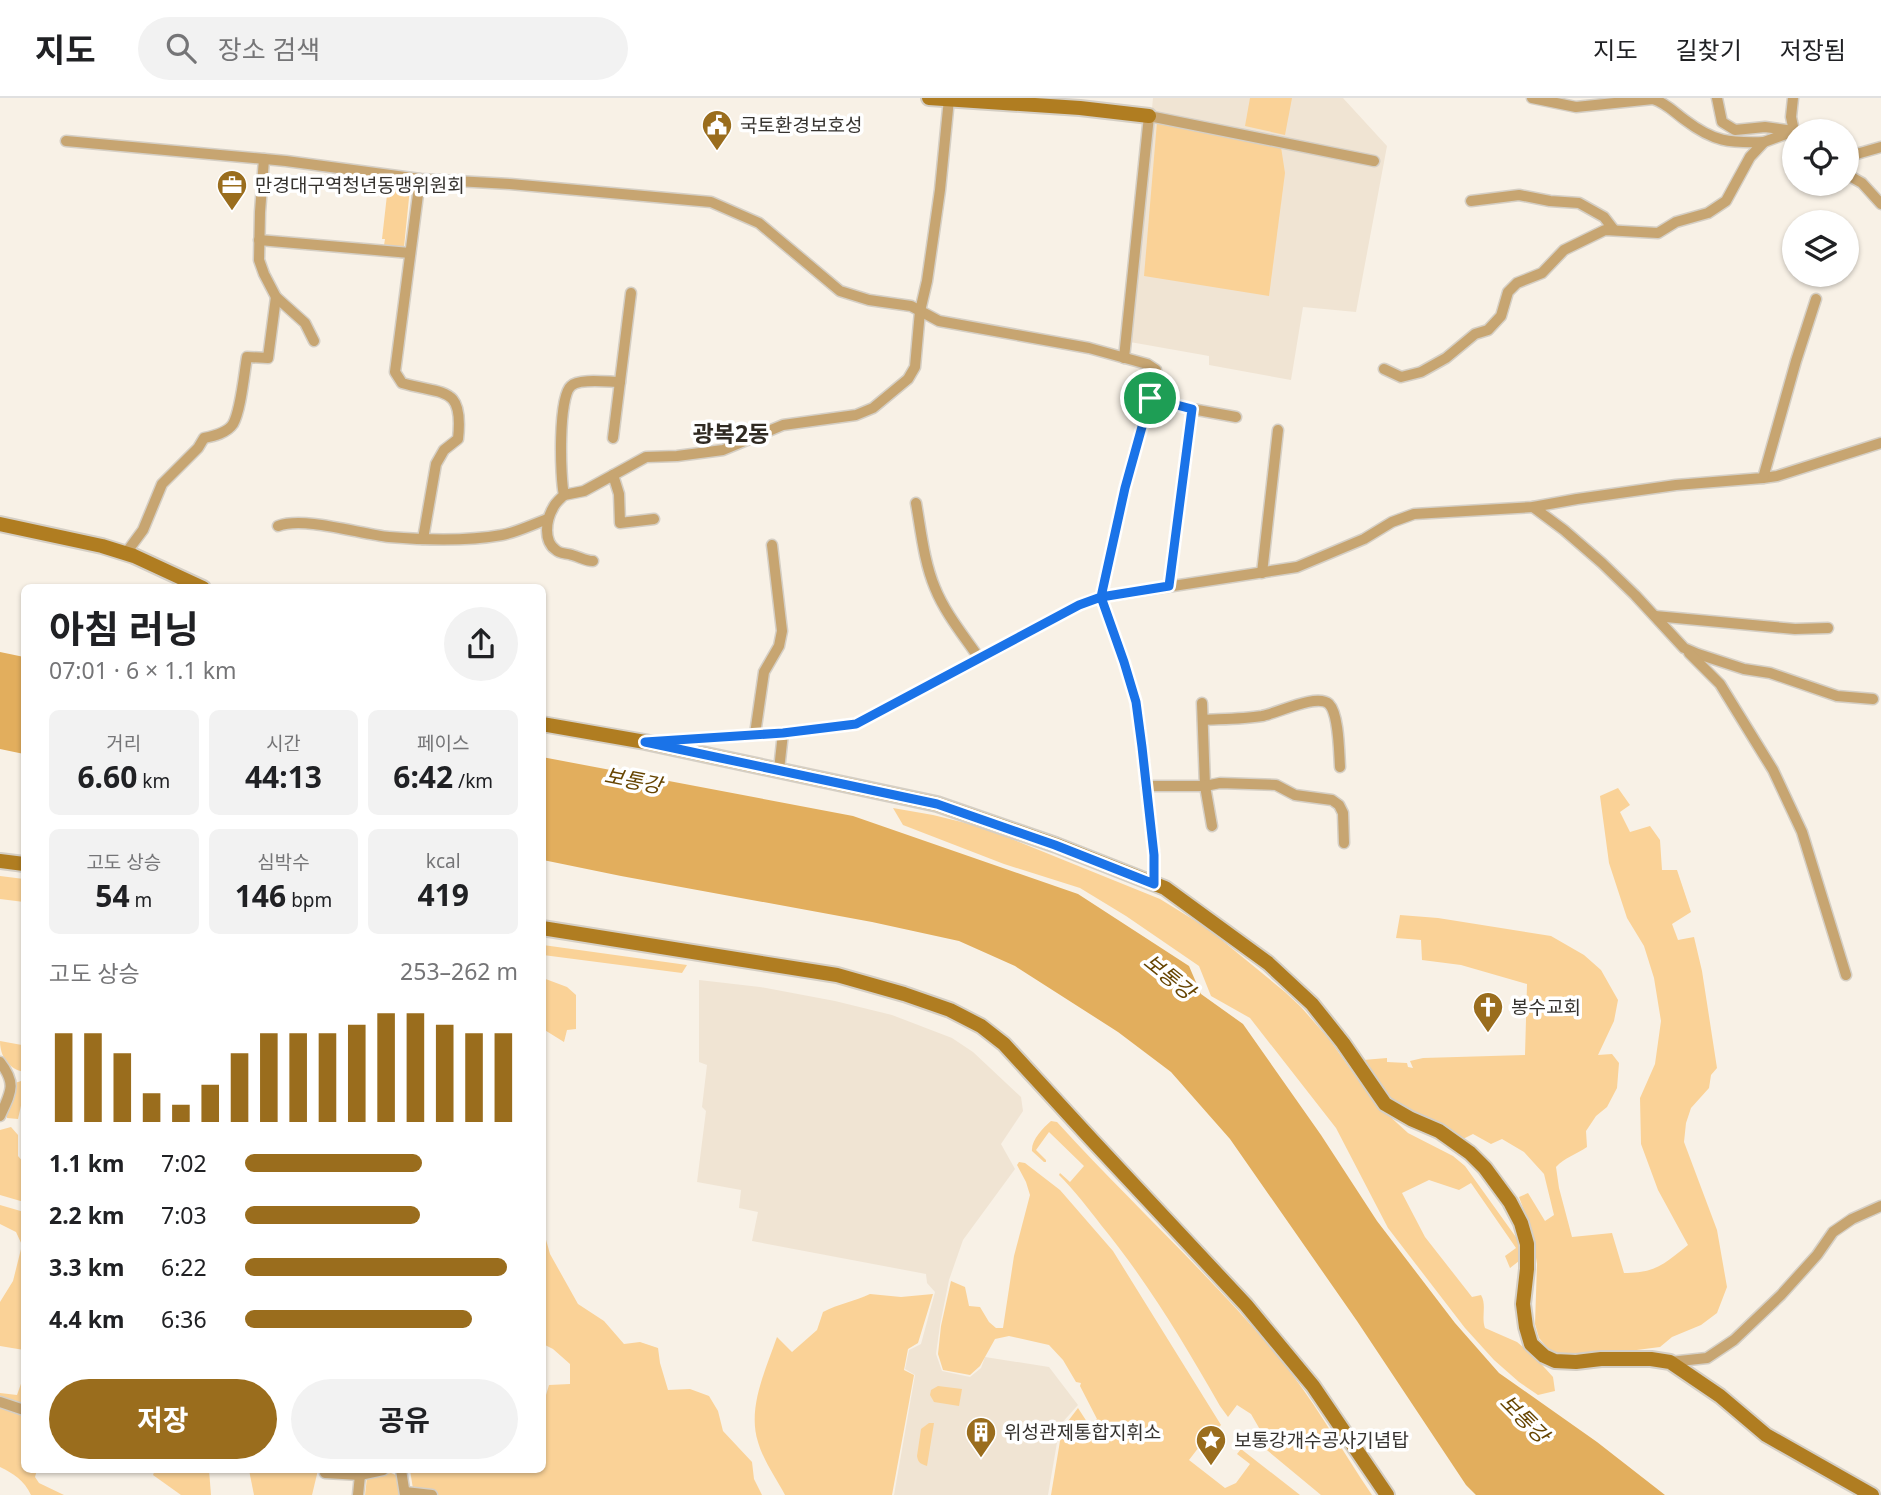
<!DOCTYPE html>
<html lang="ko">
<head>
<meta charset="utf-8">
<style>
	body { margin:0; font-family:"Noto Sans","Noto Sans KR",sans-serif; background:#f2f2f2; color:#202124; height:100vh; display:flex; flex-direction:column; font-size:26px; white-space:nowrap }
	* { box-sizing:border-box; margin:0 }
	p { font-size:23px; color:#757577 }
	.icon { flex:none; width:38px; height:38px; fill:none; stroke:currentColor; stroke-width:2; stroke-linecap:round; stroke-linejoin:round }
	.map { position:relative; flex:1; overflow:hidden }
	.panel { position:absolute; left:21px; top:486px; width:525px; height:889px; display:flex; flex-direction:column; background:#fff; border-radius:10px; box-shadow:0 2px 5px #0004 }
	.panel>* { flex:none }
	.controls { position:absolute; left:1782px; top:21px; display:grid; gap:14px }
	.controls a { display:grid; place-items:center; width:77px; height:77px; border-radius:50%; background:#fff; box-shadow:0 2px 5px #0004; font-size:35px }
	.pin { position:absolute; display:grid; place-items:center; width:60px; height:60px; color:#fff; margin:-30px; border:4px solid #fff; border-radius:50%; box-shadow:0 2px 7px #0007 }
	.round { display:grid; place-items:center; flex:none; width:74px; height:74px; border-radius:37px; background:#f2f2f2 }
	.overview { display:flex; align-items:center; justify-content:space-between; height:119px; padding:0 28px }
	h1 { font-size:38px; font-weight:700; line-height:52px }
	.stats { display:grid; grid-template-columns:repeat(3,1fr); gap:10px; height:119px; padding:7px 28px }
	.stats div { display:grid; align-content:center; border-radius:10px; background:#f2f2f2; text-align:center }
	.stats b { font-size:30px; font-weight:700 }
	.stats small { font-size:19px; font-weight:400 }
	.stats p { font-size:19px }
	.chart { height:196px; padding:14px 28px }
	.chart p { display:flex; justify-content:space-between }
	.chart svg { width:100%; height:126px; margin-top:7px; stroke:#9a6d1d; stroke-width:6 }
	.primary-button { display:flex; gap:14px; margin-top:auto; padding:14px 28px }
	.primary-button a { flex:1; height:80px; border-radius:42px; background:#9a6d1d; color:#fff; font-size:28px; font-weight:700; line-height:80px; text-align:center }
	.primary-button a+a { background:#f2f2f2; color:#202124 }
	ul { padding:0 28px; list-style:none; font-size:23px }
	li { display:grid; grid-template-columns:112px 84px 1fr; align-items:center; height:52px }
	li i { height:18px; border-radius:9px; background:#9a6d1d }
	header { display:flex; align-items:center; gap:42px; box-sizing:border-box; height:98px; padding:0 35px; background:#fff; border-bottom:2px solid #e0e0e0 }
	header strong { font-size:33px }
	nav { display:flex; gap:38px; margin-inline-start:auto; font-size:24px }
	.search { width:490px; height:63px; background:#f2f2f2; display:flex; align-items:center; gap:18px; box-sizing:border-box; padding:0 24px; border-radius:38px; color:#757577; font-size:26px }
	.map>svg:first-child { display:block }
	.built { fill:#f0e4d3 }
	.green { fill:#fad297 }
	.water { fill:#e2ae5d }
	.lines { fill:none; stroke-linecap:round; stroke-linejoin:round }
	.street-casing { stroke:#d5cfc5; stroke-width:13 }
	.secondary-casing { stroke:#d5cfc5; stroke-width:18 }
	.street { stroke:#c7a571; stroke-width:10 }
	.secondary { stroke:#b07d21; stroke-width:14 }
	.route-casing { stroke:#fff; stroke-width:14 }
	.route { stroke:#1a73e8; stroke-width:9 }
	.labels { text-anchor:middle; stroke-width:7; stroke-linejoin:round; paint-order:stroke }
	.poi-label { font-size:19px; fill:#36332f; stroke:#fff; text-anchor:start }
	.water-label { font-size:21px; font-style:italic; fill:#640; stroke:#fff }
	.quarter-label { font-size:23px; font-weight:bold; fill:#302a22; stroke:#fff }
</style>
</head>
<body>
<header>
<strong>지도</strong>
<div class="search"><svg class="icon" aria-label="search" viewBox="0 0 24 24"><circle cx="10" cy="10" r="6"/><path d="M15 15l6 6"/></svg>장소 검색</div>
<nav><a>지도</a><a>길찾기</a><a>저장됨</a></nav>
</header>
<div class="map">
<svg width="1881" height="1397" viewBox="0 0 1881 1397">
	<rect width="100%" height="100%" fill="#f8f1e6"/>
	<g class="built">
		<path d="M 1153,0 L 1343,0 L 1387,48 L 1356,214 L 1303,209 L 1291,282 L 1209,267 L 1209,258 L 1130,244 Z"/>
		<path d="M 699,882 L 760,889 L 835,903 L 892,917 L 952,940 L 973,954 L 1021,999 L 1023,1013 L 1001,1046 L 1015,1071 L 963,1142 L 949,1182 L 940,1227 L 936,1256 L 942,1273 L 970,1279 L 981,1270 L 985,1259 L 1049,1269 L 1078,1307 L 1060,1327 L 1048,1397 L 894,1397 L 915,1277 L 905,1271 L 909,1252 L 921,1246 L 935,1194 L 927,1185 L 926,1176 L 752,1143 L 758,1114 L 739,1110 L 741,1092 L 697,1084 L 706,1013 L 702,1009 L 707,967 L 699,964 Z"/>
	</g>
	<g class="green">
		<path d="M 1250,0 L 1292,0 L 1285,37 L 1245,28 Z"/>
		<path d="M 1157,24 L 1281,49 L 1285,75 L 1269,198 L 1144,178 Z"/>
		<path d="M 388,88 L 410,90 L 404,149 L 384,147 L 385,141 L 382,141 Z"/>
		<path d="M 1618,690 L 1630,707 L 1620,714 L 1630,734 L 1650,728 L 1660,742 L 1662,772 L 1677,772 L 1691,814 L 1672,826 L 1678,842 L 1694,839 L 1702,873 L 1717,970 L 1711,977 L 1709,990 L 1691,1010 L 1686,1025 L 1684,1044 L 1717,1132 L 1727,1189 L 1717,1215 L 1701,1227 L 1672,1239 L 1660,1249 L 1621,1254 L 1590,1254 L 1565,1259 L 1550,1253 L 1539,1240 L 1535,1226 L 1537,1166 L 1532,1134 L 1519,1099 L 1528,1095 L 1545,1123 L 1554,1117 L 1544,1076 L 1524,1054 L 1502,1041 L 1491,1046 L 1473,1036 L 1461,1042 L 1406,1014 L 1390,1000 L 1363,962 L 1387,960 L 1387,964 L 1407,965 L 1408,969 L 1413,970 L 1410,963 L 1423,960 L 1525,957 L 1527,886 L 1461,867 L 1422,862 L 1421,842 L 1396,840 L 1400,817 L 1438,820 L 1551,838 L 1584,857 L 1601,872 L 1618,902 L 1614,923 L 1598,957 L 1612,956 L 1619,965 L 1617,990 L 1607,1009 L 1596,1018 L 1586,1033 L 1587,1049 C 1577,1056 1564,1060 1556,1069 L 1559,1090 L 1572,1139 L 1612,1135 L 1624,1175 C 1656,1175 1664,1166 1688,1147 L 1658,1092 L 1641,1046 L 1640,1000 L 1655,966 L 1661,923 L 1654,880 L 1644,848 L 1627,820 L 1609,765 L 1600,698 Z"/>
		<path d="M 893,710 L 933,717 L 982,729 L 1160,801 L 1207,830 L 1285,894 L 1301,909 L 1329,941 L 1373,1003 L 1408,1035 L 1453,1058 L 1465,1068 L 1518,1142 L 1519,1163 L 1510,1170 L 1505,1158 L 1516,1150 L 1471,1085 L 1459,1092 L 1429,1082 L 1402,1095 L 1425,1139 L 1472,1199 L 1481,1197 C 1487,1207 1481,1219 1485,1230 L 1517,1244 L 1534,1258 L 1553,1279 L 1555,1293 L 1538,1297 L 1519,1284 L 1494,1262 L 1465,1230 L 1388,1130 L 1336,1030 L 1250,920 L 1211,898 L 1199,868 L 1126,818 L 1080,790 L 1004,766 L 903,727 Z"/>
		<path d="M 0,778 L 24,781 L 24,804 L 0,801 Z"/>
		<path d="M 543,847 L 687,867 L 682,875 L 543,857 Z"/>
		<path d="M 543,880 L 567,889 L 576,897 L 576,931 L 567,932 L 564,944 L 543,931 Z"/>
		<path d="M 0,943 L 22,947 L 24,951 L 24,974 C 9,971 0,959 0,943 Z"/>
		<path d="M 24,982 L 24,1003 L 22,1003 L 18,1021 L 7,1020 L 7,1014 L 15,985 Z"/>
		<path d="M 1051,1023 L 1057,1024 C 1129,1103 1208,1175 1276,1256 C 1313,1300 1340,1350 1372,1397 L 1321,1397 L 1262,1348 L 1266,1342 L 1251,1316 L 1237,1307 L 1228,1319 L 1220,1308 C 1184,1245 1147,1183 1101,1127 C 1088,1110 1074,1092 1059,1077 L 1060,1075 L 1070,1084 L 1084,1068 L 1049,1034 L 1036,1052 L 1046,1062 L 1046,1064 L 1044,1064 L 1032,1053 C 1031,1042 1043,1030 1051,1023 Z"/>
		<path d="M 11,1029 L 18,1037 L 18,1058 L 24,1065 L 24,1104 L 0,1097 L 0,1032 Z"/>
		<path d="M 1019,1064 L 1025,1065 L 1060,1092 L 1113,1153 L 1221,1327 L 1216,1332 L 1226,1340 L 1222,1345 L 1209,1336 L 1189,1362 L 1225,1390 L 1236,1385 L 1250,1366 L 1237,1356 L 1241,1351 L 1300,1397 L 1051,1397 L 1062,1331 L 1078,1310 L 1089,1327 L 1097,1321 L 1080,1288 L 1081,1285 L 1076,1284 L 1063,1262 L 1049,1247 L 1009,1238 L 995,1241 L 980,1268 L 970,1277 L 943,1272 L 938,1256 L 941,1228 L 951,1183 L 965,1189 L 969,1208 L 980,1209 L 989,1224 L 996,1230 L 1003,1230 L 1014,1158 L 1030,1097 L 1026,1084 L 1017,1067 Z"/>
		<path d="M 0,1107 L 24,1114 L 24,1252 L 0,1248 L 0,1204 L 13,1183 L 22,1147 L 16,1134 L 0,1126 Z"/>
		<path d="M 543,1131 L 550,1156 L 578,1206 L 604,1223 L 624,1246 L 640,1244 L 658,1250 L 660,1265 L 668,1292 L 690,1291 L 709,1298 L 718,1313 L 723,1333 L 752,1364 L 754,1381 L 762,1397 L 414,1397 L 410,1372 L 542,1372 L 543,1307 L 549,1287 L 570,1286 L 570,1266 L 553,1251 L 543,1246 Z"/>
		<path d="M 870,1196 L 901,1199 L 933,1196 L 918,1245 L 908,1251 L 904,1272 L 914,1277 L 892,1397 L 785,1397 C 776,1380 763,1362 758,1344 C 747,1310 766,1271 777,1239 L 792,1254 L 817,1232 L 823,1214 C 838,1206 855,1203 870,1196 Z"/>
		<path d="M 23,1280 L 24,1280 L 24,1306 L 0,1300 L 0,1295 L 17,1297 Z"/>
		<path d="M 938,1288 L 962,1291 L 959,1308 L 934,1304 L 930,1297 L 931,1292 Z"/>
		<path d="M 0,1309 L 12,1312 L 24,1318 L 24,1372 L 37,1372 L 35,1379 L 39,1385 L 64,1397 L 31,1397 C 24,1382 14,1376 0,1369 Z"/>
		<path d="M 929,1325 L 934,1325 L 927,1368 C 921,1366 918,1365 917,1358 L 921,1331 Z"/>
		<path d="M 155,1372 L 209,1372 L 211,1397 L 181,1397 L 153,1377 Z"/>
		<path d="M 249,1372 L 318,1372 L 312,1397 L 254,1397 Z"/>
		<path d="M 391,1375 L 398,1378 L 401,1397 L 365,1397 L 367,1379 Z"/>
	</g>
	<g class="water">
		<path d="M 0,554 L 24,559 L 24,656 L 0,651 Z"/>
		<path d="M 542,659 L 853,718 L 1078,796 L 1189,868 L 1201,896 L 1243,926 L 1321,1037 L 1377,1123 L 1455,1225 L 1499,1275 L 1597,1344 L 1665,1397 L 1476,1397 L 1466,1387 L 1357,1223 L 1230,1041 L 1171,974 L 1118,934 L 1015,868 L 959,843 L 872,824 L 621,778 L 543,762 Z"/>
	</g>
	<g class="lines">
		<g class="street-casing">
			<g id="street">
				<path d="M 1532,0 L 1576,9 L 1653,1 C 1666,5 1674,14 1685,22 C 1714,44 1729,45 1764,44"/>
				<path d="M 1793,0 L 1791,19 L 1794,33"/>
				<path d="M 66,43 L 286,63 L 420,81 L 510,86 L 711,104 L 759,125 L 840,193 L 869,202 L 911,208 L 939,223 L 1089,250 L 1147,266 L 1156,272 L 1155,280 L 1125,390 L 1101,499 L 1124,564 L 1136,604 L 1142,649 L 1154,757 L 1154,786"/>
				<path d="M 1846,59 L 1881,49"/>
				<path d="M 264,61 L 260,114 L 259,162 L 264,176 L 276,199 L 305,225 L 314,243"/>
				<path d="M 1846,76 L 1862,85 L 1881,106"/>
				<path d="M 420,81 L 395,274 L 402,285 C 443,297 464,287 458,341 L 444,352 L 436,366 L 423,441"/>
				<path d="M 1471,103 L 1519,97 L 1550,103 L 1579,105 L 1604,119 L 1614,132"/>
				<path d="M 259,142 L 410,155"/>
				<path d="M 1124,260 L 1149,18 L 1374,63"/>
				<path d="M 1384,271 L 1401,279 L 1421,274 L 1446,260 L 1475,236 L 1488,232 L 1501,218 L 1508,194 L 1517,185 L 1542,175 L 1564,152 L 1605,132 L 1658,135 L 1676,124 L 1708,115 L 1726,103 L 1750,59 L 1764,44 L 1794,33 L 1765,29 L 1735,32 L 1722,24 L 1717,0"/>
				<path d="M 1150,300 L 1192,311 L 1236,319"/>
				<path d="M 613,340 L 631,195"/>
				<path d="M 613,377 L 619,396 L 620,425 L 654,421"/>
				<path d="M 1763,380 L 1777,378 L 1881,345"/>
				<path d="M 564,397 L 584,393 L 646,359 L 677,358 L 723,352 L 783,327 L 856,317 L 873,310 L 908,281 L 915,269 L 920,213 L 927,183 L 940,92 L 949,1"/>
				<path d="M 916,405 C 921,433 924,464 935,490 C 945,515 964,538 979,560"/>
				<path d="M 1533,409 L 1564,432 L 1602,465 L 1635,497 L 1684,550 L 1698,556 L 1744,571 L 1770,575 L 1837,598 L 1873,601"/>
				<path d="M 278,428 C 304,418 360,436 389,439 C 424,442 468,443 502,437 C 518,434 533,426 548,421"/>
				<path d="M 126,455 L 143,432 L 162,386 L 198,350 L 204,340 C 214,338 227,335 233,326 C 241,312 244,276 247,259 L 268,260 L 276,199"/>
				<path d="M 593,463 C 585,463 580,459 572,457 C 566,455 560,456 556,452 C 543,443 546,422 553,410 C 555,405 560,401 564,397 C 560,380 558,299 571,288 C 579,280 608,284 620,284"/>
				<path d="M 1262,475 L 1278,332"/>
				<path d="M 1169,488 L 1192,311"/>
				<path d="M 1655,518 L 1795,531 L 1828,530"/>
				<path d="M 1689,555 L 1720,586 L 1773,672 L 1802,734 L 1846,877"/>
				<path d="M 1202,605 L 1205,688 L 1212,728"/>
				<path d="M 1203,622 C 1222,621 1243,621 1262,618 C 1278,615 1317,595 1329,606 C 1339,616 1339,654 1340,669"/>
				<path d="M 755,636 L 764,574 L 779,548 L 782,533 L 772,447"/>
				<path d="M 660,643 L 783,635 L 856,626 L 1079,507 L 1101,499 L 1297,469 L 1364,441 L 1392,424 L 1414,416 L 1533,409 L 1577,401 L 1676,387 L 1763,380 L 1796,263 L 1816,201"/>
				<path d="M 779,672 L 783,635"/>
				<path d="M 1146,688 L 1205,688 L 1220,685 L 1276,687 L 1295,697 L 1332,702 L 1339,707 L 1343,715 L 1344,745"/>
				<path d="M 0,964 C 17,986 11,994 0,1018"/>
				<path d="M 1670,1264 L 1707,1260 L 1734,1242 L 1781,1197 L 1817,1157 L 1833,1134 L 1852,1121 L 1881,1108"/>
				<path d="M 0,1304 L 24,1312"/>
				<path d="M 401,1372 L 405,1397"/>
				<path d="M 325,1375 L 360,1377 L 383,1372"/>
				<path d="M 405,1394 L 432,1397"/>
				<path d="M 358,1397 L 360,1377"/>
			</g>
		</g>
		<g class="secondary-casing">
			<g id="secondary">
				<path d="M 929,0 L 1080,10 L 1149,18"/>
				<path d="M 0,426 L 102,448 L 134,458 L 203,490"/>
				<path d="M 542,626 L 645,644 L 937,706 L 1056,747 L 1165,790 L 1268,865 L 1312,906 L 1343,945 L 1385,1006 L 1411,1021 L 1439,1033 L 1470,1055 L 1485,1070 L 1510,1104 L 1521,1125 L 1527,1146 L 1527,1171 L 1523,1206 L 1526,1229 L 1531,1246 L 1544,1258 L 1555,1263 L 1576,1264 L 1601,1261 L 1651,1261 L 1670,1264 L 1720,1298 L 1766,1337 L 1872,1397"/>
				<path d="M 0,763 L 24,766"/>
				<path d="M 542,830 L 837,877 L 904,896 L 950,912 L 981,928 L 1004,946 L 1092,1042 L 1246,1207 L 1313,1288 L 1387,1397"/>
			</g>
		</g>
		<use href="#street" class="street"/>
		<use href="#secondary" class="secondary"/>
	</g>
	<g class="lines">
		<g class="route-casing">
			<path id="route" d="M 1150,300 L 1125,390 L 1101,499 L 1079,507 L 856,626 L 783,635 L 645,644 L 937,706 L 1055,747 L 1154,786 L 1154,757 L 1142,649 L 1136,604 L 1124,564 L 1101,499 L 1169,488 L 1192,311 L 1150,300"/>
		</g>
		<use href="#route" class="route"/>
	</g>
	<defs>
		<g id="civic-pin" transform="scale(1.575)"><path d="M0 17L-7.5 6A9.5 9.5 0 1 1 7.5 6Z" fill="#9a6d1d" stroke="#fff"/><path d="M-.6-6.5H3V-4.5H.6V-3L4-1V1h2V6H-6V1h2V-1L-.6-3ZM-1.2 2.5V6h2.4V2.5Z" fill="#fff"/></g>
		<g id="office-pin" transform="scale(1.575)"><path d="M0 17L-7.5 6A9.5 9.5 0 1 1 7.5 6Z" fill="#9a6d1d" stroke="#fff"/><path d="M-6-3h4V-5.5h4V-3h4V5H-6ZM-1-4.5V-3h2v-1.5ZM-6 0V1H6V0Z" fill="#fff"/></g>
		<g id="church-pin" transform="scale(1.575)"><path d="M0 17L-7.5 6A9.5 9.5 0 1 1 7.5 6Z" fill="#9a6d1d" stroke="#fff"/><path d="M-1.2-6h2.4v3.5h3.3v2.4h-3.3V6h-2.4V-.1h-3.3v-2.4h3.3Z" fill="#fff"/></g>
		<g id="building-pin" transform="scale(1.575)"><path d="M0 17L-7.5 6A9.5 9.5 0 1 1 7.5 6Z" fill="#9a6d1d" stroke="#fff"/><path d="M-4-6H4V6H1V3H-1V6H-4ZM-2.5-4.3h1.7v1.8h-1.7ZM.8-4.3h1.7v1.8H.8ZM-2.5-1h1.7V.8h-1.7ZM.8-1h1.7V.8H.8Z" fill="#fff"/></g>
		<g id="sight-pin" transform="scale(1.575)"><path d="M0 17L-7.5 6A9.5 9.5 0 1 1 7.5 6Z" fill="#9a6d1d" stroke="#fff"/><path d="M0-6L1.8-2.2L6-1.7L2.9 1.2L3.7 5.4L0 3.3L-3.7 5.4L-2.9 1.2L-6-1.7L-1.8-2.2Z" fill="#fff"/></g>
	</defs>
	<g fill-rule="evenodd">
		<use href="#civic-pin" x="717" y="27"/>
		<use href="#office-pin" x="232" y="87"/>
		<use href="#church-pin" x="1488" y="909"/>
		<use href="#building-pin" x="981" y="1334"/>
		<use href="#sight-pin" x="1211" y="1342"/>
	</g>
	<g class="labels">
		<g class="poi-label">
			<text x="740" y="34">국토환경보호성</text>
			<text x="255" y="94">만경대구역청년동맹위원회</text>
			<text x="1511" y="916">봉수교회</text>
			<text x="1004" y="1341">위성관제통합지휘소</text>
			<text x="1234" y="1349">보통강개수공사기념탑</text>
		</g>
		<g class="water-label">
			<text transform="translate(633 683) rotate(11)" y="7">보통강</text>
			<text transform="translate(1169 879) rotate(39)" y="7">보통강</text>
			<text transform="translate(1524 1321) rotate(45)" y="7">보통강</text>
		</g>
		<g class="quarter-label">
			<text x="731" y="344">광복2동</text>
		</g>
	</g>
</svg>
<div class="controls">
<a><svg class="icon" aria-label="locate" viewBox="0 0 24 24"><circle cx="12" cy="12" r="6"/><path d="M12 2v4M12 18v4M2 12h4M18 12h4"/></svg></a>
<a><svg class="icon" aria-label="layers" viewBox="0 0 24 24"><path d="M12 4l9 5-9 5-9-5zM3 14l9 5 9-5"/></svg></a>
</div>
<div class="pin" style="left:1150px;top:300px;background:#1e9e55"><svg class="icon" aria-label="arrive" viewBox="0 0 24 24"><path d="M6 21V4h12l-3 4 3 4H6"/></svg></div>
<section class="panel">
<div class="overview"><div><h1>아침 러닝</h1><p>07:01 · 6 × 1.1 km</p></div><a class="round"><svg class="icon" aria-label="share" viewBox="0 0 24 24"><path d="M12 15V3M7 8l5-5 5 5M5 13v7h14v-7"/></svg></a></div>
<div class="stats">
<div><p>거리</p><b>6.60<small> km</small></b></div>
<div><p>시간</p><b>44:13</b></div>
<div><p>페이스</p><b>6:42<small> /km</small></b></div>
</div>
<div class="stats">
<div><p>고도 상승</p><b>54<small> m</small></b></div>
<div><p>심박수</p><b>146<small> bpm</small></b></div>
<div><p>kcal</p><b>419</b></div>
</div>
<div class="chart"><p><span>고도 상승</span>253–262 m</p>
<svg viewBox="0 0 160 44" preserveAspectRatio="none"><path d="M5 44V13M15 44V13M25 44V20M35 44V34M45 44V38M55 44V31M65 44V20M75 44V13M85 44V13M95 44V13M105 44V10M115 44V6M125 44V6M135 44V10M145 44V13M155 44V13"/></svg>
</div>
<ul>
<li><b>1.1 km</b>7:02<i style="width:65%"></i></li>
<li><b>2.2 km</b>7:03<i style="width:64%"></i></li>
<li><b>3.3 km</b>6:22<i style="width:96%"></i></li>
<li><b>4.4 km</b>6:36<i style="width:83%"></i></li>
</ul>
<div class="primary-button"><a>저장</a><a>공유</a></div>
</section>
</div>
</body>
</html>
